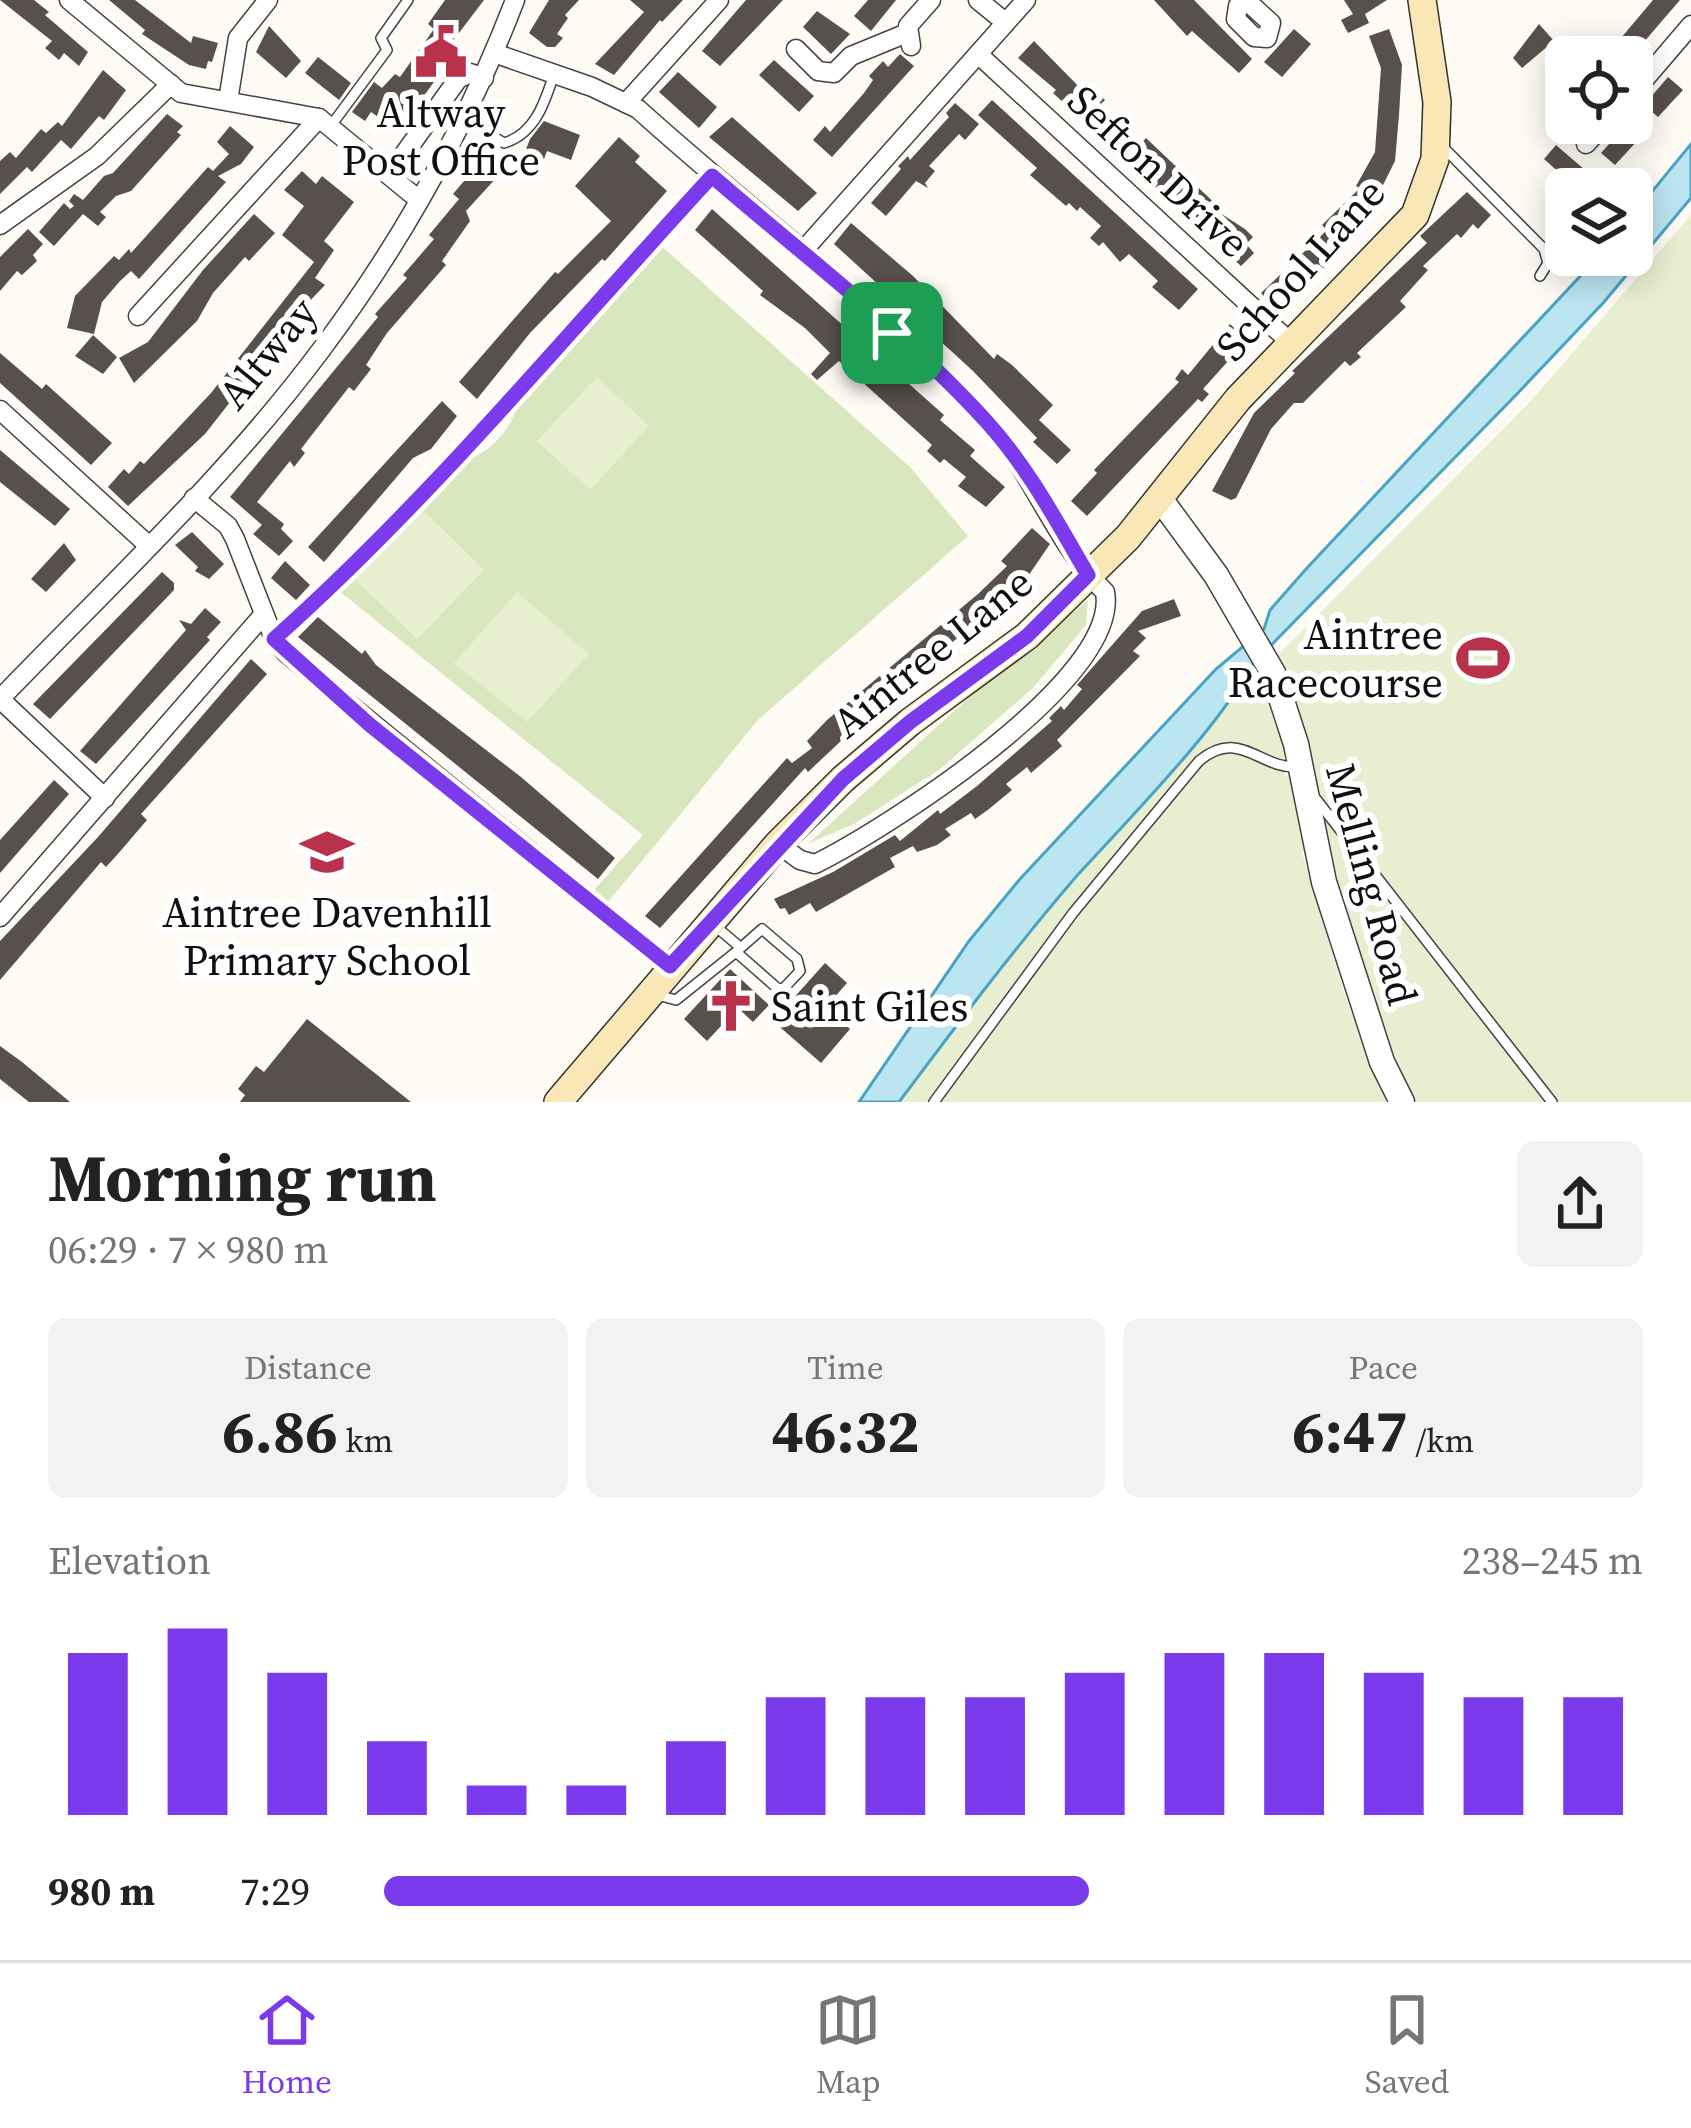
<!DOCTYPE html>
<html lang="en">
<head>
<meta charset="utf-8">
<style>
	body { margin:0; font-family:"Source Serif 4",serif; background:#f2f2f2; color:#222; height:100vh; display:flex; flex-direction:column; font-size:45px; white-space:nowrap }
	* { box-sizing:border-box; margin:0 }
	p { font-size:39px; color:#767676 }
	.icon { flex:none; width:66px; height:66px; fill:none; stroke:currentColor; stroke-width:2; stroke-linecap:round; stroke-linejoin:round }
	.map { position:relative; height:1102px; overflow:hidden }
	.drawer { display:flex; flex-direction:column; background:#fff; flex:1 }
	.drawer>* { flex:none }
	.buttons { position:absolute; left:1545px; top:36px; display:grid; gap:24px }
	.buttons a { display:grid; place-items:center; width:108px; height:108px; border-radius:18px; background:#fff; box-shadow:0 6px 30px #0003; font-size:60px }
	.pin { position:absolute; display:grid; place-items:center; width:102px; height:102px; color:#fff; margin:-51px; border-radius:24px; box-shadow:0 6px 18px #0006 }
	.round { display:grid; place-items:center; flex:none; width:126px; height:126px; border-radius:18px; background:#f2f2f2 }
	.headline { display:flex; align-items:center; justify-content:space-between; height:204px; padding:0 48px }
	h1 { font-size:66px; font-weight:700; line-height:90px }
	.stats { display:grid; grid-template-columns:repeat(3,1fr); gap:18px; height:204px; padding:12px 48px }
	.stats div { display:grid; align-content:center; border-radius:18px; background:#f2f2f2; text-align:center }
	.stats b { font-size:60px; font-weight:700 }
	.stats small { font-size:33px; font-weight:400 }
	.stats p { font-size:33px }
	.chart { height:336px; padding:24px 48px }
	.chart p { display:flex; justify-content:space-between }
	.chart svg { width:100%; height:216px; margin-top:12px; stroke:#7c3aed; stroke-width:6 }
	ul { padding:0 48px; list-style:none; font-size:39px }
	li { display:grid; grid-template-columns:192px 144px 1fr; align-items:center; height:90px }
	li i { height:30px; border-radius:15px; background:#7c3aed }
	.menu { display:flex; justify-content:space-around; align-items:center; height:168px; border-top:3px solid #e0e0e0; background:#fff; font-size:33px; color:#767676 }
	.menu a { display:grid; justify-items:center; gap:6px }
	.menu .selected { color:#7c3aed }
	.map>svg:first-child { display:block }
	.green { fill:#d9e7bf }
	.pitch { fill:#e8efd0 }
	.water { fill:#bce5f2; stroke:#49a3c4; stroke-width:3 }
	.building { fill:#58504d }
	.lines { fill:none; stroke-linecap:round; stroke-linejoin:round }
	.service-casing { stroke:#434343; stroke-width:12 }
	.minor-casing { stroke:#434343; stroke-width:21 }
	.tertiary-casing { stroke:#434343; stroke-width:27 }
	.secondary-casing { stroke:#323232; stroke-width:30 }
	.service { stroke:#fff; stroke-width:9 }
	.minor { stroke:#fff; stroke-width:18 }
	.tertiary { stroke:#fff; stroke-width:24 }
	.secondary { stroke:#f9e8b5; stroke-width:27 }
	.route-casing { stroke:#fff; stroke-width:24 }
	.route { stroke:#7c3aed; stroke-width:15 }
	.labels { text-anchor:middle; stroke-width:12; stroke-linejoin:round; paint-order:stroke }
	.poi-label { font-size:42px; fill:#101010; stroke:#fff }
	.street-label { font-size:42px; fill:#101010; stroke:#fff }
</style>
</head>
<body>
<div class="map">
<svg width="1691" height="1102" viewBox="0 0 1691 1102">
	<rect width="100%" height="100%" fill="#fefbf4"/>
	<g class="green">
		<path d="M 658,243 L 910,467 L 968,536 L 759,719 L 608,902 L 593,891 L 643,835 L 338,590 L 461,462 C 490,455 517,425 519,395 Z"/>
		<path d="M 1088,600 L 1086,625 L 1033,688 L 939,770 L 854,824 L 809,843 L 984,684 Z"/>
	</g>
	<g class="pitch">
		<path d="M 1691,215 L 1691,1102 L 1417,1102 L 1395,1067 L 1322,828 L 1302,853 L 1347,1002 L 1386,1102 L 899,1102 L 1022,942 L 1203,732 L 1246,671 C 1250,676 1256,678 1260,683 C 1283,705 1285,749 1285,778 L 1308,757 L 1272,661 L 1530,402 Z"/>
		<path d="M 597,377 L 649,426 L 590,490 L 537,441 Z"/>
		<path d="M 423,510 L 484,570 L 417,639 L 355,579 Z"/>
		<path d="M 517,592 L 589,654 L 527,722 L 454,663 Z"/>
	</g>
	<path class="water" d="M 1691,144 L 1691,198 L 1604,302 L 1516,395 L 1244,673 C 1233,713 1109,840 1075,878 C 1013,950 956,1026 899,1102 L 859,1102 L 969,941 L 1020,879 L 1216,669 L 1264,629 L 1270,610 L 1307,568 L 1600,255 L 1632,255 L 1632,216 Z"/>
	<g class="building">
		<path d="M 0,0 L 34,0 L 49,12 L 45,15 L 88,52 L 79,66 L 64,53 L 59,60 L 45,48 L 52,41 Z"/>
		<path d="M 109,0 L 135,0 L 191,43 L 193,36 L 218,43 L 212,62 L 208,61 L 206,69 L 189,65 L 142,34 L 145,30 Z"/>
		<path d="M 445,0 L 484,0 L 449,46 L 462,55 L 454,66 L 445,67 L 398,131 L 371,112 L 365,121 L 352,112 L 374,82 L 382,88 L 395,74 L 400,77 L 434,29 L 428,24 Z"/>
		<path d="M 549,0 L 579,0 L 565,15 L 568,18 L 557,34 L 563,38 L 555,47 L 547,47 L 529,33 Z"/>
		<path d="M 630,0 L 683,0 L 662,22 L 660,20 L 614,75 L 595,64 L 644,12 Z"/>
		<path d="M 746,0 L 783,0 L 720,66 L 702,51 Z"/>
		<path d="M 868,0 L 896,0 L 871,31 L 854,16 Z"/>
		<path d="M 1154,0 L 1194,0 L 1252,59 L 1239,73 L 1192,31 L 1187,36 Z"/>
		<path d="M 1344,0 L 1387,0 L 1365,14 L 1369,23 L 1348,33 L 1341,20 L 1353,14 Z"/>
		<path d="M 1653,0 L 1680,0 L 1631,57 L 1605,57 Z"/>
		<path d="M 817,11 L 850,34 L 831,54 L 803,27 Z"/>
		<path d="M 1539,24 L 1554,41 L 1522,68 L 1513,58 Z"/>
		<path d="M 269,26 L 301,61 L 286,78 L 256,52 Z"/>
		<path d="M 1294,29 L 1311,44 L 1282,77 L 1264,62 Z"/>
		<path d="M 1389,29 L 1402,65 L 1399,115 L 1395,161 L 1370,211 L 1374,214 L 1324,268 L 1276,309 L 1261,293 L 1327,230 L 1322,225 L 1360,188 L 1356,186 L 1375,152 L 1381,68 L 1369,36 Z"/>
		<path d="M 1034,41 L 1089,97 L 1095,91 L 1105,100 L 1100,105 L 1140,145 L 1146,138 L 1223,211 L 1220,213 L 1245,229 L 1253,237 L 1246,244 L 1254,253 L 1241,266 L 1053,93 L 1056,90 L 1018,58 Z"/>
		<path d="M 900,54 L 914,66 L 832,157 L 813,140 L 825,126 L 830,132 L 864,93 L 873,80 L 869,76 L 883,61 L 888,67 Z"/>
		<path d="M 318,57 L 351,83 L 339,100 L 305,73 Z"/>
		<path d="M 774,60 L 814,96 L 799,112 L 759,75 Z"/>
		<path d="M 103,70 L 126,90 L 104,120 L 99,116 L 71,149 L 61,140 L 32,172 L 27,167 L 0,194 L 0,161 L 10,152 L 16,158 L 41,129 L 46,133 L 58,122 L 62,126 Z"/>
		<path d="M 678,72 L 717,107 L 699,128 L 659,92 Z"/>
		<path d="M 1668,77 L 1683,90 L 1658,117 L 1644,105 Z"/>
		<path d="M 992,100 L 1198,289 L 1179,310 L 1152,287 L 1158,281 L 1129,254 L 1120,262 L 1103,242 L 1099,246 L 1090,238 L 1101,226 L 1080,207 L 1077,211 L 1069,203 L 1066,206 L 1030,175 L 1037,168 L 978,115 Z"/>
		<path d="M 955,103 L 979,124 L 965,140 L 959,134 L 929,166 L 935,171 L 925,183 L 928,188 L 916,181 L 886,216 L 871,203 L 901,169 L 898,166 L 908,156 L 910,160 L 949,117 L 946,113 Z"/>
		<path d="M 167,114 L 183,126 L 177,132 L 181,135 L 131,191 L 116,196 L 100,212 L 106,217 L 98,226 L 83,214 L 54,246 L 39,232 L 64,203 L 70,209 L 74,206 L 69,201 L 74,194 L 83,200 L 104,176 L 113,173 Z"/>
		<path d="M 732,117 L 817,193 L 798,211 L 709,137 Z"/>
		<path d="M 544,121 L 580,135 L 571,160 L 547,151 L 536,180 L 517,173 L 530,139 Z"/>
		<path d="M 230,126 L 254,147 L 241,164 L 218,176 L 226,182 L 139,279 L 131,271 L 120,281 L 102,302 L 94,334 L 67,328 L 75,296 L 114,256 L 119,260 L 129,249 L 131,253 L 208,167 L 213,171 L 229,154 L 217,142 Z"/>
		<path d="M 1625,126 L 1639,139 L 1615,165 L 1601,153 Z"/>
		<path d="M 619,137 L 640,156 L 635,162 L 667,191 L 605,261 L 602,259 L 530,333 L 477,399 L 459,382 L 555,272 L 558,274 L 611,221 L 575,186 Z"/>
		<path d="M 1556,145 L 1585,170 L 1572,184 L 1544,159 Z"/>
		<path d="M 481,161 L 498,176 L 466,211 L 470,221 L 442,261 L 446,265 L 387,333 L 366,365 L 371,369 L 354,391 L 349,387 L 301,449 L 305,453 L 294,467 L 290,461 L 257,502 L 284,524 L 281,529 L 293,541 L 279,556 L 253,534 L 262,525 L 230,497 L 378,317 L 375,314 L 407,278 L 403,275 L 434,239 L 429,235 L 459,199 L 453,194 Z"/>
		<path d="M 302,171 L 316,184 L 322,176 L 354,202 L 324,241 L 334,250 L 315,278 L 325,285 L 270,343 L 274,346 L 205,434 L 128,506 L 108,487 L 124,469 L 129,474 L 140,461 L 144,464 L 211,393 L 314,262 L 282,235 L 304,206 L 284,190 Z"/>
		<path d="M 1467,192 L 1491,215 L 1478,229 L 1473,224 L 1461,238 L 1457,234 L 1423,266 L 1428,270 L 1400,301 L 1406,307 L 1357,353 L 1361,357 L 1350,366 L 1345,361 L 1303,403 L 1294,403 L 1271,429 L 1236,498 L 1231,500 L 1212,491 L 1254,413 L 1295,373 L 1292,371 L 1427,243 L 1420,236 Z"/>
		<path d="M 712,209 L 944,415 L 940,420 L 975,450 L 970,456 L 1005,487 L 986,507 L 958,486 L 966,477 L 944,459 L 940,463 L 927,451 L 932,445 L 839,361 L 817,380 L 811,374 L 830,353 L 805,328 L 760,295 L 763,291 L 695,230 Z"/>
		<path d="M 254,214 L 275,233 L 249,261 L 245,257 L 213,293 L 197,321 L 134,383 L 119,358 L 148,342 L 203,270 Z"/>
		<path d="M 851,223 L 913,276 L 994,359 L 997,354 L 1012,365 L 1053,405 L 1039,420 L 1071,450 L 1057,464 L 1033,442 L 1037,438 L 973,371 L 834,244 Z"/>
		<path d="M 28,229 L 43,244 L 33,255 L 37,261 L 22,275 L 17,271 L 0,291 L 0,257 Z"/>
		<path d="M 1230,324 L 1247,340 L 1203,389 L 1209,394 L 1202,402 L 1198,399 L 1087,516 L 1071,501 L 1097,473 L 1094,470 L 1179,382 L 1175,379 L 1182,369 L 1188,375 Z"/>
		<path d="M 93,335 L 117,357 L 103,374 L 75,356 Z"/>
		<path d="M 0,353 L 42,389 L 46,384 L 112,443 L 91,465 L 0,383 Z"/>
		<path d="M 442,401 L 457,416 L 431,449 L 413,458 L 324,562 L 308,547 Z"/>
		<path d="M 0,450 L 70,509 L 55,526 L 0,482 Z"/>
		<path d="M 1032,528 L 1050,544 L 1024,582 L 1021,579 L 984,617 L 911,675 L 808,772 L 805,768 L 660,928 L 645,916 L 787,758 L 792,763 L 812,748 L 807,741 L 827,720 L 978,594 L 1007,566 L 1001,561 Z"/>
		<path d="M 192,532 L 224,564 L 209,579 L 195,571 L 198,567 L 175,545 Z"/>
		<path d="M 64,543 L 76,560 L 46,592 L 31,579 Z"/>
		<path d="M 285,561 L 310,585 L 296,600 L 271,578 Z"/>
		<path d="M 162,572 L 174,583 L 174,590 L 50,719 L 33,704 Z"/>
		<path d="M 1174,599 L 1181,616 L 1138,631 L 1146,638 L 1133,651 L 1140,656 L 1057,740 L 1062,746 L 1031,773 L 1027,767 L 1006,784 L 1012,790 L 989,809 L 975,819 L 971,813 L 945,829 L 951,835 L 937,845 L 917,852 L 913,846 L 890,858 L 895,867 L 816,912 L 810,903 L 789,915 L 785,908 L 780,909 L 774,899 L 833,872 L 895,835 L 900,841 L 938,810 L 940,814 L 977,786 L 1052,721 L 1049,718 L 1061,706 L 1064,710 L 1082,689 L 1077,685 L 1142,611 Z"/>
		<path d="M 205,608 L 221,622 L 207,637 L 210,640 L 96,764 L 80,751 L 186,630 L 179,620 L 191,624 Z"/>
		<path d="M 318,617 L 362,654 L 365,650 L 376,665 L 521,777 L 615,858 L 598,879 L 298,637 Z"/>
		<path d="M 251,659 L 267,674 L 141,814 L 147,820 L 117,855 L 106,867 L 101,862 L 0,980 L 0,941 L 98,837 Z"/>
		<path d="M 54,780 L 69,794 L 0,873 L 0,840 Z"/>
		<path d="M 825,963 L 847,983 L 826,1007 L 850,1029 L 821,1063 L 773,1021 Z"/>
		<path d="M 730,969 L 769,1005 L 753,1022 L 738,1008 L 707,1041 L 684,1019 Z"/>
		<path d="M 307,1019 L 411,1102 L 240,1102 L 245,1095 L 238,1089 L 256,1066 L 264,1072 Z"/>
		<path d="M 0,1046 L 22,1062 L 70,1102 L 29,1102 L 0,1079 Z"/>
	</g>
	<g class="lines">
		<g class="service-casing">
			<g id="service">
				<path d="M 330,127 L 387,50 L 381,38 L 408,0"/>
				<path d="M 491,135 L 504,143 C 535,134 545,102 554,74"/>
				<path d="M 1442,146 L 1544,249 L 1548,263 L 1540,276"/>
				<path d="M 1316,799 L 1552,1102"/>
				<path d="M 714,925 L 740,947"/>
				<path d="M 654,994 L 676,1000 L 736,952 L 777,988 L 783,989 L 800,971 L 797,959 L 762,929 L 736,952"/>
				<path d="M 934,1102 L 1073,913 L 1199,761 C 1239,727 1259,769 1298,767"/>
			</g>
		</g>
		<g class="minor-casing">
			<g id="minor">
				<path d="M 69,0 L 181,93 L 319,118 L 419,200"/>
				<path d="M 978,0 L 1005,22"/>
				<path d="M 1249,3 L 1271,23 L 1267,38 L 1254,37 L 1236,19 L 1238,6 Z"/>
				<path d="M 911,46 L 908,26 L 931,0"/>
				<path d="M 796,49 L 818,71 L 834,73 L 851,56 L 907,33"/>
				<path d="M 494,53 L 592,87 L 638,109 C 752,212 880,307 985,420 C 1033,471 1055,543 1105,592 C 1121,679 886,829 815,864 L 800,860 L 778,844"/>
				<path d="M 978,54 L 1290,342"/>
				<path d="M 1632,94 L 1691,25"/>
				<path d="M 228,101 L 238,38 L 268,0"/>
				<path d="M 626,103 L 719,0"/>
				<path d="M 1586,144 L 1605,123"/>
				<path d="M 389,175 L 458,79 L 470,73 L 484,78"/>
				<path d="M 0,225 L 97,156 L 171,84"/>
				<path d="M 801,253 L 1026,0"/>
				<path d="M 138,316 L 319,118"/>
				<path d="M 0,410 L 148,545"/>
				<path d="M 194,498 L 228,526 L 235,539 L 274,639 L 285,652 L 670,966"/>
				<path d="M 274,639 C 433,497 568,332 712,176"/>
				<path d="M 0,699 C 109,586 227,476 321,350 C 402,242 467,125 515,0"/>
				<path d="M 0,699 L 105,798"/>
				<path d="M 0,917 L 264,614"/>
			</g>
		</g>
		<g class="tertiary-casing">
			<path id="tertiary" d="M 1161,500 L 1216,575 L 1273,673 L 1296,744 L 1324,882 L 1382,1062 L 1402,1102"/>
		</g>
		<g class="secondary-casing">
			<path id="secondary" d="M 558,1102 L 778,844 L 843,779 L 910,722 L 1027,636 L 1128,537 L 1238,399 L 1415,215 L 1435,159 L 1437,102 L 1422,0"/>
		</g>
		<use href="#service" class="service"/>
		<use href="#minor" class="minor"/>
		<use href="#tertiary" class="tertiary"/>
		<use href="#secondary" class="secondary"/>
	</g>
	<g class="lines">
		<g class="route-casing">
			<path id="route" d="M 712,176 C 803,255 904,331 986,421 C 1028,467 1057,522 1088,575 L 1027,636 L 910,722 L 843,779 L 670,966 L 370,725 L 274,639 C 433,497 568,332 712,176 Z"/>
		</g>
		<use href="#route" class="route"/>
	</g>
	<defs>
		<g id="civic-bare" transform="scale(4.14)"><path d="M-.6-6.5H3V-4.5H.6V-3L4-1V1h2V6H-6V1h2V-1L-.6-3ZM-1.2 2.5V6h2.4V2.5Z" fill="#b7324a" stroke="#fff" stroke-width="2.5" paint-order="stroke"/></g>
		<g id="stadium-bare" transform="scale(4.14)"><path d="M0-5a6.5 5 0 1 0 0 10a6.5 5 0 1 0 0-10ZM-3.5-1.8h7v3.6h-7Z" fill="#b7324a" stroke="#fff" stroke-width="2.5" paint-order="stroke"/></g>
		<g id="school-bare" transform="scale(4.14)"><path d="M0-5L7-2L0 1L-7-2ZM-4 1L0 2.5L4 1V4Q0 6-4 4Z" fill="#b7324a" stroke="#fff" stroke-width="2.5" paint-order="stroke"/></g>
		<g id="church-bare" transform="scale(4.14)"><path d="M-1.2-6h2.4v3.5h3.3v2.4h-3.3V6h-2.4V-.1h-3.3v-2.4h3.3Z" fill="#b7324a" stroke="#fff" stroke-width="2.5" paint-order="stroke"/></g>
	</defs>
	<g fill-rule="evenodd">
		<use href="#civic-bare" x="441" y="52"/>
		<use href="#stadium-bare" x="1483" y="658"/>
		<use href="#school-bare" x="327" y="852"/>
		<use href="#church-bare" x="731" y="1006"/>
	</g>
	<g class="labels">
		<g class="poi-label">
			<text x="441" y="127">Altway<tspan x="441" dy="48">Post Office</tspan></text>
			<text x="1443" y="649" text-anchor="end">Aintree<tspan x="1443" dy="48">Racecourse</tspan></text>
			<text x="327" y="927">Aintree Davenhill<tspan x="327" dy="48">Primary School</tspan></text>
			<text x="771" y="1021" text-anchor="start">Saint Giles</text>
		</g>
		<g class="street-label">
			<text transform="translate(1159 171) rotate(43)" y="15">Sefton Drive</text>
			<text transform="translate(1300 269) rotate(-48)" y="15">School Lane</text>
			<text transform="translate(267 353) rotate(-51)" y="15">Altway</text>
			<text transform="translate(932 652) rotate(-39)" y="15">Aintree Lane</text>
			<text transform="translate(1372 884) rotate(75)" y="15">Melling Road</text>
		</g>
	</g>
</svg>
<div class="buttons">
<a><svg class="icon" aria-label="locate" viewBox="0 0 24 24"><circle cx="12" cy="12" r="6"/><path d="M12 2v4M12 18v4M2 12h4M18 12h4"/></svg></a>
<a><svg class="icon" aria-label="layers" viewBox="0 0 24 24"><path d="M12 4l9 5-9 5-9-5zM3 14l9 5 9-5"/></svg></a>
</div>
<div class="pin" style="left:892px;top:333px;background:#1e9e55"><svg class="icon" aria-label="arrive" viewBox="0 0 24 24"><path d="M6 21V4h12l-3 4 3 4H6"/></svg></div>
</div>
<section class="drawer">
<div class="headline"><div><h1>Morning run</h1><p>06:29 · 7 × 980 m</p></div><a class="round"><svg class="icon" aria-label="share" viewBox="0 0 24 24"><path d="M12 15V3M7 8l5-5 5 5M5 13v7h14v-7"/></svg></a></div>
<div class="stats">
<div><p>Distance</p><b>6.86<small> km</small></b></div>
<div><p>Time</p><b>46:32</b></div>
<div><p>Pace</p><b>6:47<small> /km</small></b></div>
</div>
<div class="chart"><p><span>Elevation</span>238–245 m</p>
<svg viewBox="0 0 160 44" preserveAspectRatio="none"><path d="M5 44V11M15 44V6M25 44V15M35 44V29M45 44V38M55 44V38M65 44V29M75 44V20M85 44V20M95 44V20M105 44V15M115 44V11M125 44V11M135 44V15M145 44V20M155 44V20"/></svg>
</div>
<ul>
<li><b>980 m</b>7:29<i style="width:56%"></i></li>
</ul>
</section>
<nav class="menu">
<a class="selected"><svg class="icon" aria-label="home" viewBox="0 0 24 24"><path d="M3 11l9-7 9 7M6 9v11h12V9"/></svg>Home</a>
<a><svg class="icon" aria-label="map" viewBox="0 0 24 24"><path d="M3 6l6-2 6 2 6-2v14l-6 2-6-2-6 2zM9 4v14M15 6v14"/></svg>Map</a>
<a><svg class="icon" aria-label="saved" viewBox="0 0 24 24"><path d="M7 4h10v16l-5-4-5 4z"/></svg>Saved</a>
</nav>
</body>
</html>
